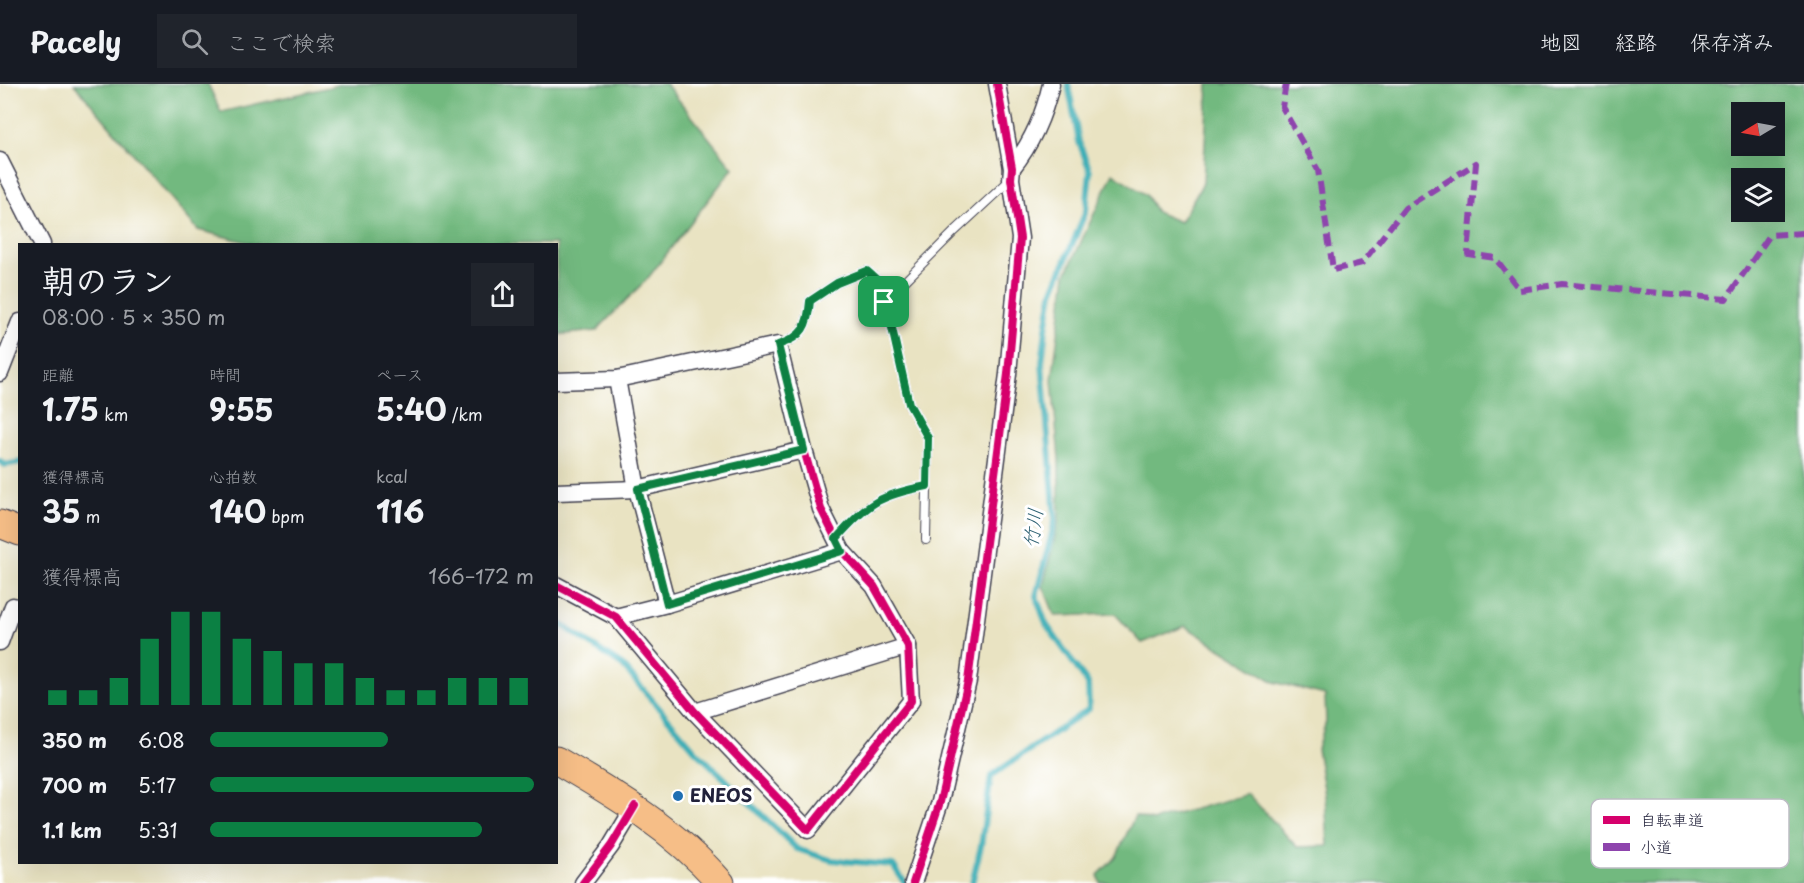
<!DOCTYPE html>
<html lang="ja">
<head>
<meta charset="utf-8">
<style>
	body { margin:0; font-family:"Playpen Sans","Klee One",sans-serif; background:#20242c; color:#f1f3f6; height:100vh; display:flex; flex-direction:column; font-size:22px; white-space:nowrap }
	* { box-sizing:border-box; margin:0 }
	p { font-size:20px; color:#9ea1a6 }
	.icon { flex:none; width:33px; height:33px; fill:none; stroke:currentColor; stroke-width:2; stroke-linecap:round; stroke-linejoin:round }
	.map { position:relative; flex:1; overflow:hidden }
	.side { position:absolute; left:18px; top:159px; width:540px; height:621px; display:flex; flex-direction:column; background:#171b24; border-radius:0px; box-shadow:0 6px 24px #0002 }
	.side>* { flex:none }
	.needle { width:39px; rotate:260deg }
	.controls { position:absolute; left:1731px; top:18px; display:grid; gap:12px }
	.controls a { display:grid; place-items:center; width:54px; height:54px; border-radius:0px; background:#171b24; box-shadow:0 6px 24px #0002; font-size:30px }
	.pin { position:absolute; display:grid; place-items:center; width:51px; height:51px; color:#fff; margin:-26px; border-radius:12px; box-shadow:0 3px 9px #0006 }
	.round { display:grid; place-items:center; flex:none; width:63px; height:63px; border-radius:0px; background:#20242c }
	.headline { display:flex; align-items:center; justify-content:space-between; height:102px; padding:0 24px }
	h1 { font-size:33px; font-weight:700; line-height:45px }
	.figures { display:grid; grid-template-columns:repeat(3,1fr); gap:9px; height:102px; padding:6px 24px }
	.figures div { display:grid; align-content:center }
	.figures b { font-size:30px; font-weight:700 }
	.figures small { font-size:16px; font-weight:400 }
	.figures p { font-size:16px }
	.chart { height:168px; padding:12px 24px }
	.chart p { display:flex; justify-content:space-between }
	.chart svg { width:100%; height:108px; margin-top:6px; stroke:#0b8043; stroke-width:6 }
	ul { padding:0 24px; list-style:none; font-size:20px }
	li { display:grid; grid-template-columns:96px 72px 1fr; align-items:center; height:45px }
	li i { height:15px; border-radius:8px; background:#0b8043 }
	header { display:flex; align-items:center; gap:36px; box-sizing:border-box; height:84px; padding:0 30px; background:#171b24; border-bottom:2px solid #363941 }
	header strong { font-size:28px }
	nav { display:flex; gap:33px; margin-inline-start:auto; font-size:21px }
	.search { width:420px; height:54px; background:#20242c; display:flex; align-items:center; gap:15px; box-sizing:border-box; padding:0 21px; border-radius:0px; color:#9ea1a6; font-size:22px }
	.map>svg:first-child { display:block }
	.forest { fill:#72b97f; stroke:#4a6e5d; stroke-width:1.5; fill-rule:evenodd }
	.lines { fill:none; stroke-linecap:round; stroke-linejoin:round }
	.stream { stroke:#3daeb6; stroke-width:6 }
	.lane-casing { stroke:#403f4f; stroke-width:10 }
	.street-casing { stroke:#403f4f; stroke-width:19 }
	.primary-casing { stroke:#403f4f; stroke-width:29 }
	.lane { stroke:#fff; stroke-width:8 }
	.street { stroke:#fff; stroke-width:16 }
	.primary { stroke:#f6be87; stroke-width:27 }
	.quiet { stroke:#8e44ad; stroke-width:6; stroke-dasharray:12 6; stroke-linecap:butt }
	.cycleway-casing { stroke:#fff; stroke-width:11 }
	.cycleway { stroke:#d6006c; stroke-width:8 }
	.route-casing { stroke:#fff; stroke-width:12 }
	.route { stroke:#0b8043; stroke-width:8 }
	.poi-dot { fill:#1f6fb2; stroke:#fff; stroke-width:2 }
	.labels { text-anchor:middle; stroke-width:6; stroke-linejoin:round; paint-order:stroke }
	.poi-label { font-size:18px; font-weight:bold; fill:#22223b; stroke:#fff; text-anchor:start }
	.water-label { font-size:20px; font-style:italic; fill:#2e6172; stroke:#fff }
	.key { fill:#fff; stroke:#bdbdc4; stroke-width:1.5 }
	.key-label { font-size:16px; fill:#22223b }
</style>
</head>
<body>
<header>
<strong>Pacely</strong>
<div class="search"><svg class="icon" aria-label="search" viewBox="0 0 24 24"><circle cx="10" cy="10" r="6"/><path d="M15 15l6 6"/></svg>ここで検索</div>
<nav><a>地図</a><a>経路</a><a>保存済み</a></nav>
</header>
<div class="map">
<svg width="1804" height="799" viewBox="0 0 1804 799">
	<rect width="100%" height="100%" fill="#fff"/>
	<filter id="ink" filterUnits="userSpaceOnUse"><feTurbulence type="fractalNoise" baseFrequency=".0167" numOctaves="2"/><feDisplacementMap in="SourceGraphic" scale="12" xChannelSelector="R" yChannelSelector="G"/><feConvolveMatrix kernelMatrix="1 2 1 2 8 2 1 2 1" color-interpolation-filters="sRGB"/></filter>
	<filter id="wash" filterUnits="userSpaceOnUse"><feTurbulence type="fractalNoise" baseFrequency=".008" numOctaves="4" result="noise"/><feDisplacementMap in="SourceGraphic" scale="24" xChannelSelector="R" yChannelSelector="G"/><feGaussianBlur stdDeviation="1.35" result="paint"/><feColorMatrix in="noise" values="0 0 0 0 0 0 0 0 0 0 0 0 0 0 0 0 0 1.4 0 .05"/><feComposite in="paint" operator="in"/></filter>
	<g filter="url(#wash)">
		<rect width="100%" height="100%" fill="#e9e3c2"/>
		<g class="forest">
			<path d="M 74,0 L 208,0 L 221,28 L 343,0 L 666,0 L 733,84 L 648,194 L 596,247 L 557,251 L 556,160 L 254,160 L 198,146 Z"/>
			<path d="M 1208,0 L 1804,0 L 1804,799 L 1100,799 L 1098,791 L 1116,773 L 1135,732 L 1152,737 L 1248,710 L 1297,763 L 1328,762 L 1325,710 L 1317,665 L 1326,638 L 1325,611 L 1274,598 L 1185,542 L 1142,559 L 1115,530 L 1055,532 L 1043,502 L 1059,436 L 1059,375 L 1052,296 L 1066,190 L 1113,89 L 1146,111 L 1156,128 L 1180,138 L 1203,99 ZM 1742,28 L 1774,28 L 1774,62 L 1742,62 ZM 1742,94 L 1774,94 L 1774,128 L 1742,128 Z"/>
		</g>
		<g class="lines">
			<g class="stream">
				<path d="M 0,377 L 5,381 L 20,378"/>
				<path d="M 556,537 L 623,582 L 695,666 L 797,765 L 831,776 L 893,781 L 905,799"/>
				<path d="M 972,799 L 981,762 L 991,692 L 1089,625 L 1088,600 L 1046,540 L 1036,512 L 1055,436 L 1042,279 L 1046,245 L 1052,209 L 1086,127 L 1090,87 L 1079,58 L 1068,0"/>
			</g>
		</g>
	</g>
	<g filter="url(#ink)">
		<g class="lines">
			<g class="lane-casing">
				<g id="lane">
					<path d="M 884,218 L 955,147 L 1011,95"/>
					<path d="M 778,261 C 803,253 808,242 810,217 L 837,199 L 867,187 L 877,196 L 892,244 L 909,320 L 928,354 L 926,456"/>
					<path d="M 836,455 C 868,419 879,411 927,402"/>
				</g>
			</g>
			<g class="street-casing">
				<g id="street">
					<path d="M 0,77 L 42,160"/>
					<path d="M 1012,84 C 1032,59 1044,31 1051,0"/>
					<path d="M 0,289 L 20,238"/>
					<path d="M 617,295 L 637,405 L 667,520"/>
					<path d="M 556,297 L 617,295 L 778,261 L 804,366 L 637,405 L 556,408"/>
					<path d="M 556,501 L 616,533 L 695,628 L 808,746 L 911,617 L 908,562 L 874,502 L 842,467 L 821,425 L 804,366"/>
					<path d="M 616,533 L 667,520 L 842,467"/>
					<path d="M 0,558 L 13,522"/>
					<path d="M 695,628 L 908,562"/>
					<path d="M 583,799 L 611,762 L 635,722"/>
					<path d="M 913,799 L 940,718 L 968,597 L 1008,290 L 1020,154 L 1011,95 L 1012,84 L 997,0"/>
				</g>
			</g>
			<g class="primary-casing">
				<g id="primary">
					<path d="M 0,440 L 20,448"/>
					<path d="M 556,676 C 616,711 675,746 721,799"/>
				</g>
			</g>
			<use href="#lane" class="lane"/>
			<use href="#street" class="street"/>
			<use href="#primary" class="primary"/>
			<path class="quiet" d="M 1286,0 L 1282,23 L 1318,86 L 1333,186 L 1362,179 L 1405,124 L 1476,79 L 1468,170 L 1495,174 L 1520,206 L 1562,200 L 1726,215 L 1770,151 L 1804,149"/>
			<g class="cycleway-casing">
				<g id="cycleway">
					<path d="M 556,501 L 616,533 L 695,628 L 808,746 L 911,617 L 908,562 L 874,502 L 842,467 L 821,425 L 804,366"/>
					<path d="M 583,799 L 611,762 L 635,722"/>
					<path d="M 913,799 L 940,718 L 968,597 L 1008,290 L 1020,154 L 1011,95 L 1012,84 L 997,0"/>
				</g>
			</g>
			<use href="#cycleway" class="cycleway"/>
		</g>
	</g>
	<g class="lines" filter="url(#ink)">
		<g class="route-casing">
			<path id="route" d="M 867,187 L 877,196 L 892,244 L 909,320 L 928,354 L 927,402 C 879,411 868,419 836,455 L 842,467 L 667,520 L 638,405 L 804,366 L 778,261 C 803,253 808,242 810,217 L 837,199 Z"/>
		</g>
		<use href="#route" class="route"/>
	</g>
	<circle class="poi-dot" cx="678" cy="712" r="6"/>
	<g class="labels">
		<g class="poi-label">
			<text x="690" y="718">ENEOS</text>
		</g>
		<g class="water-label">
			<text transform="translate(1033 444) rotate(-82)" y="7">竹川</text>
		</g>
	</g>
	<rect x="1591" y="715" width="198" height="69" rx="9" class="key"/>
	<rect x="1603" y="732" width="27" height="8" fill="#d6006c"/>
	<rect x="1603" y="759" width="27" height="8" fill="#8e44ad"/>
	<g class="key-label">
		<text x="1640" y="742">自転車道</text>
		<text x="1640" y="769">小道</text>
	</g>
</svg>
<div class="controls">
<a><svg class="needle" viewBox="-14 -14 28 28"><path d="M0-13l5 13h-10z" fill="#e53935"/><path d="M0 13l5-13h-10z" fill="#9ea1a6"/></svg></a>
<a><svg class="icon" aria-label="layers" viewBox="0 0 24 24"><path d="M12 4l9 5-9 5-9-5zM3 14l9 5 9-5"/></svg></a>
</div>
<div class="pin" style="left:884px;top:218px;background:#1e9e55"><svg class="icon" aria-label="arrive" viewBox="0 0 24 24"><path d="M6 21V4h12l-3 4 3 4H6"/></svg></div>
<section class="side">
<div class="headline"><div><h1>朝のラン</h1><p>08:00 · 5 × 350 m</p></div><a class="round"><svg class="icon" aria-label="share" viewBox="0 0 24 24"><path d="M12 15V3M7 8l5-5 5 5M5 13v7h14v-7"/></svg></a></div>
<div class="figures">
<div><p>距離</p><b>1.75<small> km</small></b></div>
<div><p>時間</p><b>9:55</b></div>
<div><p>ペース</p><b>5:40<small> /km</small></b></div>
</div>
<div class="figures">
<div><p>獲得標高</p><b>35<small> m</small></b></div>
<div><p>心拍数</p><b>140<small> bpm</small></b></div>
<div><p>kcal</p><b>116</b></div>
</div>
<div class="chart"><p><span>獲得標高</span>166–172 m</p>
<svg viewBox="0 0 160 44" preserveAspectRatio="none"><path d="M5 44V38M15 44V38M25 44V33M35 44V17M45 44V6M55 44V6M65 44V17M75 44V22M85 44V27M95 44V27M105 44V33M115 44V38M125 44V38M135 44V33M145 44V33M155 44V33"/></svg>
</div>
<ul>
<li><b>350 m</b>6:08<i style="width:55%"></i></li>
<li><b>700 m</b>5:17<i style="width:100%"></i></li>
<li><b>1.1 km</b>5:31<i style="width:84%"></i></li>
</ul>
</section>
</div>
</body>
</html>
